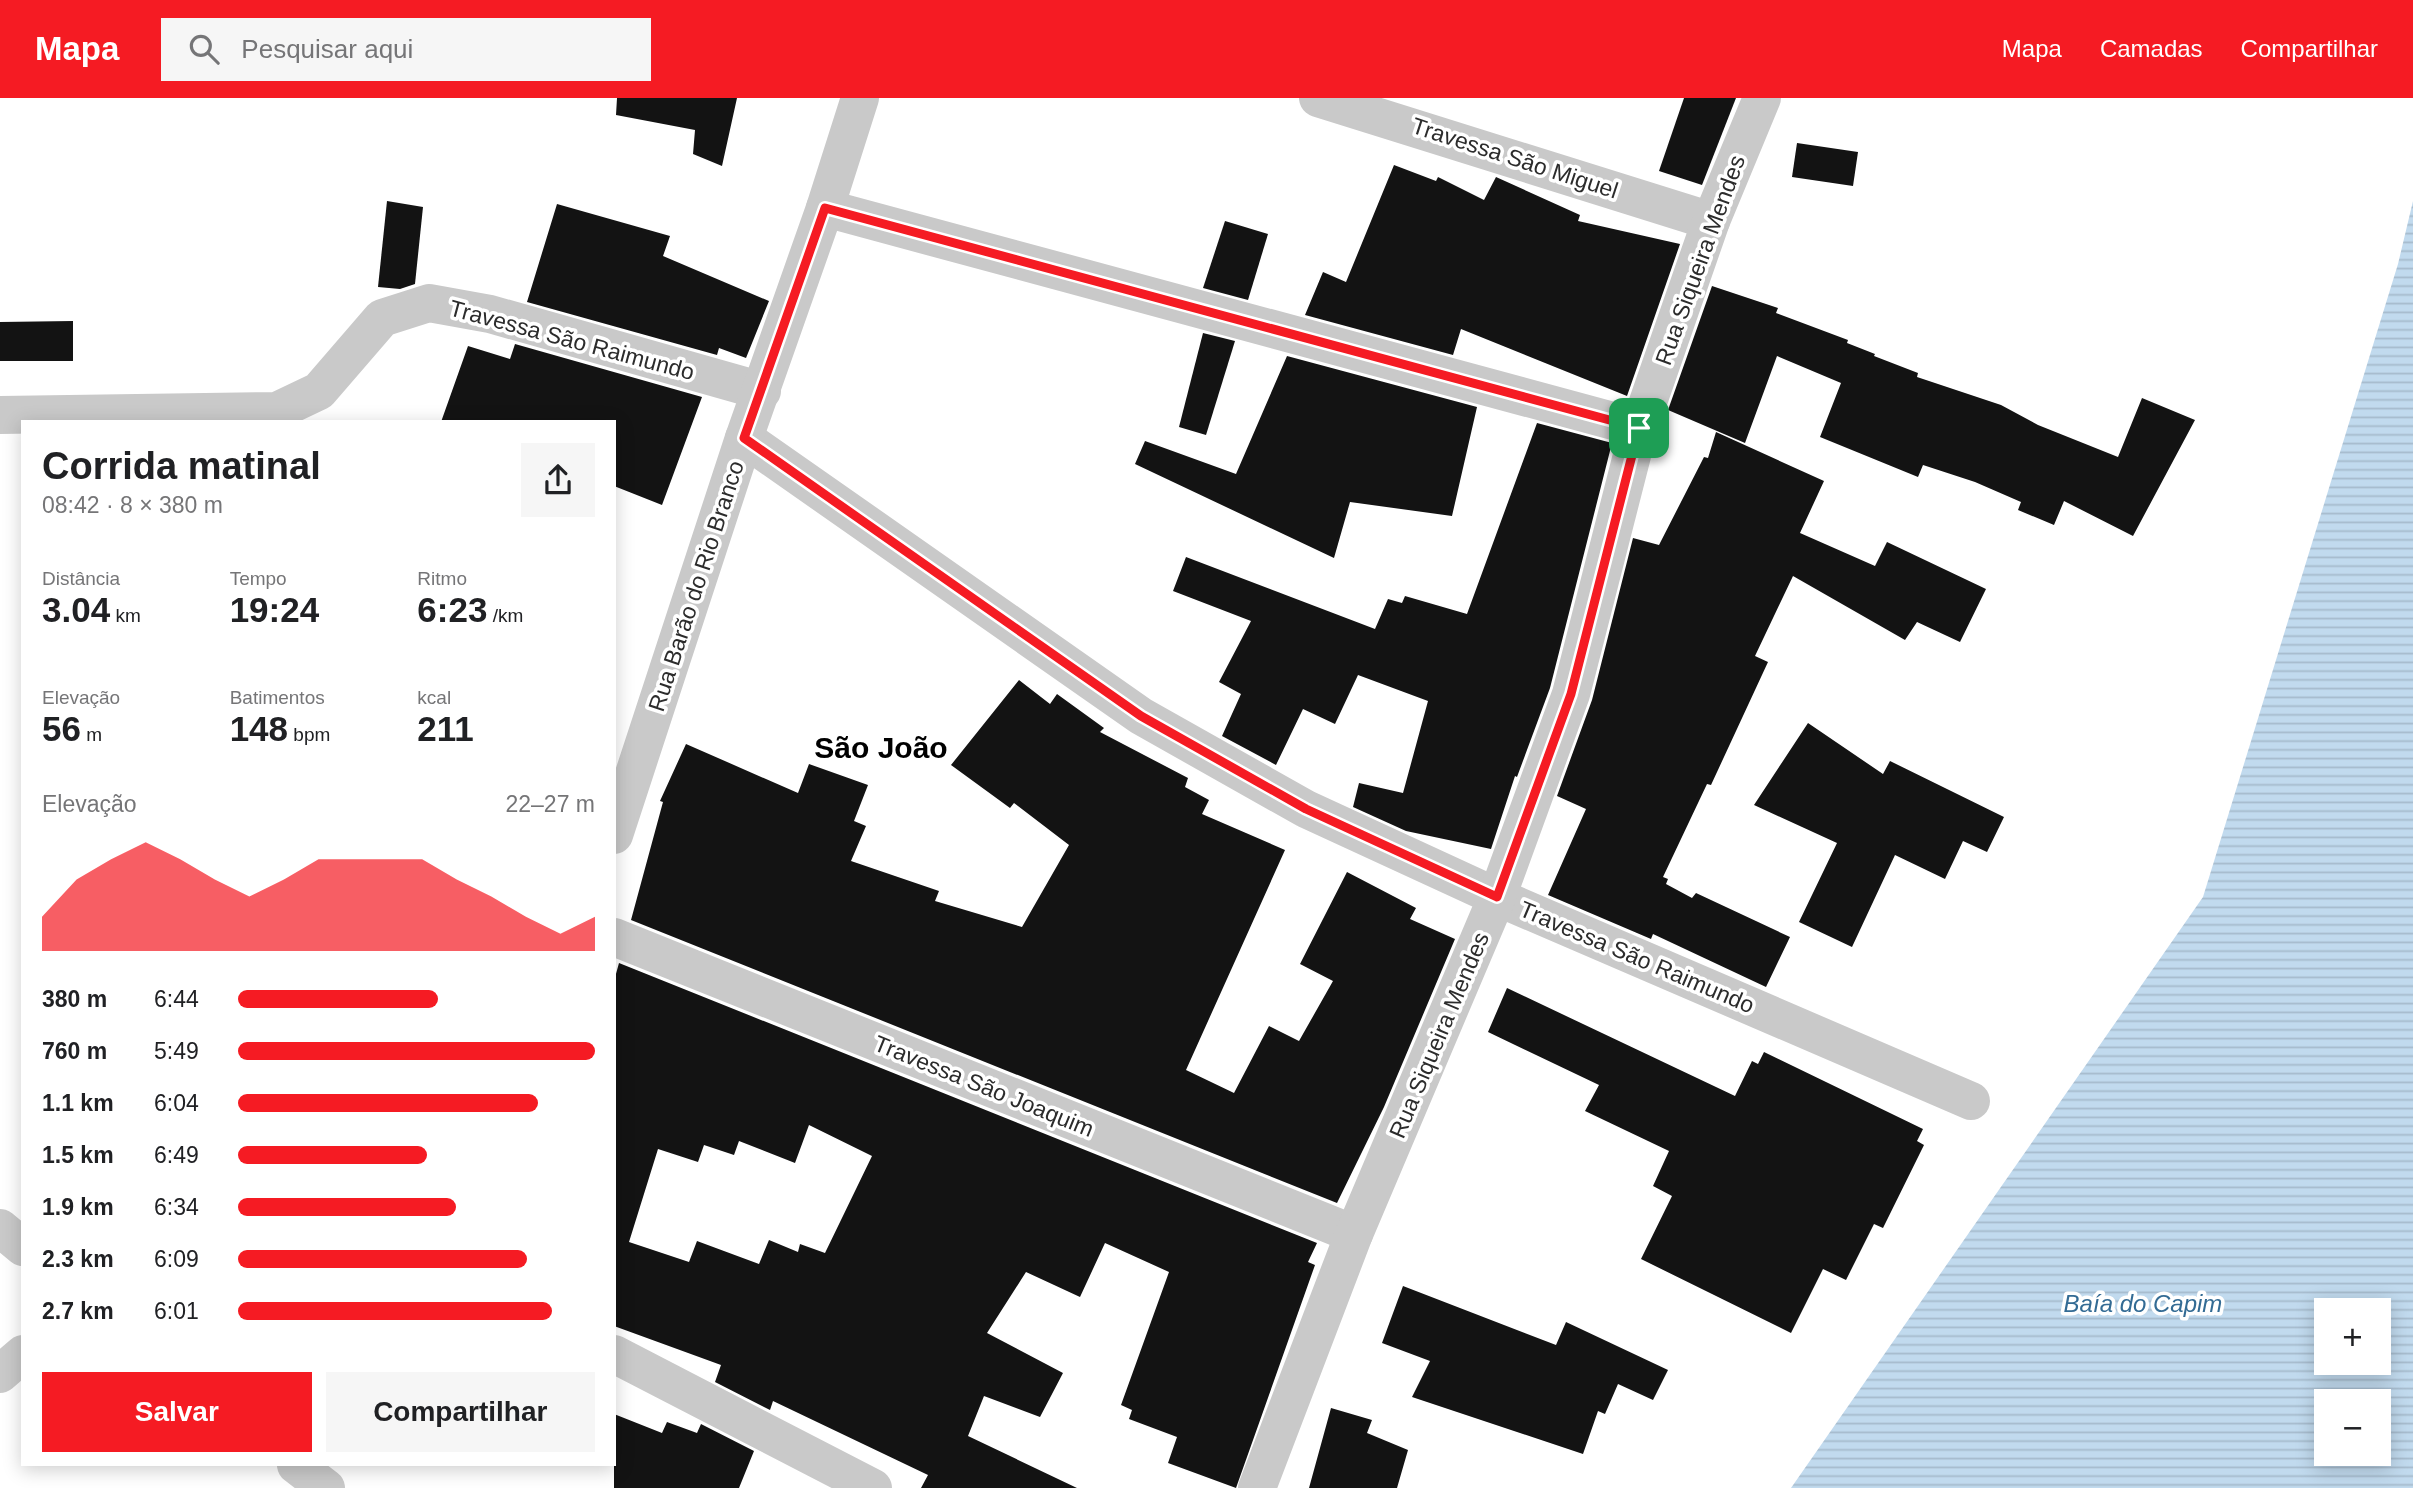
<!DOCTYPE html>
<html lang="pt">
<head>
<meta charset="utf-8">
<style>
	body { margin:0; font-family:Helvetica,sans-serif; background:#f6f6f6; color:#202124; height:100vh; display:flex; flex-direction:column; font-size:26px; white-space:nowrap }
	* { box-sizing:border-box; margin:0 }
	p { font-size:23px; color:#757577 }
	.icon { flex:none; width:38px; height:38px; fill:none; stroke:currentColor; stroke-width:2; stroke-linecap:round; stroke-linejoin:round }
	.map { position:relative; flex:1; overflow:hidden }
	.details { position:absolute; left:21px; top:322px; width:595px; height:1046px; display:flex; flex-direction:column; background:#fff; border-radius:0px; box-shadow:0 4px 18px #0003 }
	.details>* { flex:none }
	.buttons { position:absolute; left:2314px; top:1200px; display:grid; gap:14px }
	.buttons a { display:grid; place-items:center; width:77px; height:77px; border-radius:0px; background:#fff; box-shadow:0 4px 18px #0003; font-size:35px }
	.pin { position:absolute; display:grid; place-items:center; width:60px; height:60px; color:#fff; margin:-30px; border-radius:14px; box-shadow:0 4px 10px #0006 }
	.round { display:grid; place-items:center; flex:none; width:74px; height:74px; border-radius:0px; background:#f6f6f6 }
	.summary { display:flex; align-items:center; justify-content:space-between; height:119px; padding:0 21px }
	h1 { font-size:38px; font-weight:700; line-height:52px }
	.figures { display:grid; grid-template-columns:repeat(3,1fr); gap:10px; height:119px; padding:7px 21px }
	.figures div { display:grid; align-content:center }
	.figures b { font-size:35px; font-weight:700 }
	.figures small { font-size:19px; font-weight:400 }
	.figures p { font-size:19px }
	.chart { height:196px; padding:14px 21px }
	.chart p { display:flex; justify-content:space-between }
	.chart svg { width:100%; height:126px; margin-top:7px; fill:#f51b23; opacity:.7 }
	.primary-button { display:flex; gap:14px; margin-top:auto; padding:14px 21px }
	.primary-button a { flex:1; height:80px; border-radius:0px; background:#f51b23; color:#fff; font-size:28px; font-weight:700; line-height:80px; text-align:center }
	.primary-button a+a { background:#f6f6f6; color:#202124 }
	ul { padding:0 21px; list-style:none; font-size:23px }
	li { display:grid; grid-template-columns:112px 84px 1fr; align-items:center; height:52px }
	li i { height:18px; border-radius:9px; background:#f51b23 }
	header { display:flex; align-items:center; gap:42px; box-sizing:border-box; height:98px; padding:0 35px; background:#f51b23; color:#fff }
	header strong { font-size:33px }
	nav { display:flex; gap:38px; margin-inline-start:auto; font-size:24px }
	.search { width:490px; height:63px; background:#f6f6f6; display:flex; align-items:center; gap:18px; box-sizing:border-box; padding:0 24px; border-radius:0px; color:#757577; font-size:26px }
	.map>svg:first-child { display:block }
	.water { fill:url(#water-rules); fill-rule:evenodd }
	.building { fill:#131313; fill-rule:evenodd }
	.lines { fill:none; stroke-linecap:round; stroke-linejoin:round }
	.minor { stroke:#c9c9c9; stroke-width:38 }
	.route-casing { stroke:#fff; stroke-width:14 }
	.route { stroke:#f51b23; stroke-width:9 }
	.labels { text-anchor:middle; stroke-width:7; stroke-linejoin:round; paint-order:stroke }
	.street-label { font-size:23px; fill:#2c2c2c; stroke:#fff }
	.water-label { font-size:24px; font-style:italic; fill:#336b94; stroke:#fff }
	.district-label { font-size:30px; font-weight:bold; fill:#000; stroke:#fff }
</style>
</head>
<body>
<header>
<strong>Mapa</strong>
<div class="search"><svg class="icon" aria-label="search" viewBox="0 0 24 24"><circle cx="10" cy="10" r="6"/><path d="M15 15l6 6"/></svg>Pesquisar aqui</div>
<nav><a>Mapa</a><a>Camadas</a><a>Compartilhar</a></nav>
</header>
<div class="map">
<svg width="2413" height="1390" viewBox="0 0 2413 1390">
	<defs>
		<pattern id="water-rules" width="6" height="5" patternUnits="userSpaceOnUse" patternTransform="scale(1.75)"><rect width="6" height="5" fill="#c1daee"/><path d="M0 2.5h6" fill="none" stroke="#a6bbcc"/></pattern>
	</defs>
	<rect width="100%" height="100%" fill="#fff"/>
	<path class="water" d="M 2413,103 L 2413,1390 L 1791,1390 L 2203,799 L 2398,166 ZM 2326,1213 L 2378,1213 L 2378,1265 L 2326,1265 ZM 2326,1304 L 2378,1304 L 2378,1356 L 2326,1356 Z"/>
	<g class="building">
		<path d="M 617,0 L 737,0 L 722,68 L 693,56 L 695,32 L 616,17 Z"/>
		<path d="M 1684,0 L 1736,0 L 1702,87 L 1659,73 Z"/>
		<path d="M 1797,45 L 1858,54 L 1853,88 L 1792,79 Z"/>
		<path d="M 1394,67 L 1436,83 L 1438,79 L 1484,102 L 1496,79 L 1580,117 L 1578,123 L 1680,146 L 1627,298 L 1461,231 L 1453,257 L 1305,217 L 1323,174 L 1346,184 Z"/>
		<path d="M 387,103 L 423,109 L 415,186 L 400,191 L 378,189 Z"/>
		<path d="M 557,106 L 670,138 L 663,158 L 769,203 L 746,260 L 719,250 L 717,257 L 527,204 Z"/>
		<path d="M 1225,123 L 1268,136 L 1248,202 L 1203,190 Z"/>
		<path d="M 1712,188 L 1778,210 L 1776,215 L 1848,242 L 1847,245 L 1875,256 L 1874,258 L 1918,275 L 1917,279 L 2001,307 L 2038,327 L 2118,359 L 2142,300 L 2195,322 L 2133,438 L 2064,403 L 2054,427 L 2018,412 L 2021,404 L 1975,384 L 1923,367 L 1918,379 L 1820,339 L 1841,285 L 1777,258 L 1745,345 L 1668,312 Z"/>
		<path d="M 73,223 L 73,263 L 0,263 L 0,224 Z"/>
		<path d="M 1203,235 L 1235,243 L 1206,337 L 1179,329 Z"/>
		<path d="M 515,246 L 702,299 L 662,407 L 614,388 L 614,324 L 441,324 L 468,248 L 510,261 Z"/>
		<path d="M 1287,258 L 1477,309 L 1452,418 L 1350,404 L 1334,460 L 1135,366 L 1145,343 L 1236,376 Z"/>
		<path d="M 1537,325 L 1612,345 L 1550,590 L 1517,679 L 1515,678 L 1491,751 L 1406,733 L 1353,709 L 1359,685 L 1403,695 L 1428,603 L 1358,577 L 1335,626 L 1303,611 L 1276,667 L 1222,638 L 1241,596 L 1219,584 L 1251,523 L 1173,493 L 1186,459 L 1375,531 L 1388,501 L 1402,505 L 1405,498 L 1467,516 Z"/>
		<path d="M 1716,334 L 1824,383 L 1800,435 L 1875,468 L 1887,444 L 1986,491 L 1960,544 L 1917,524 L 1905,542 L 1793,478 L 1755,558 L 1768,564 L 1711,687 L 1707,686 L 1663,779 L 1668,781 L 1666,786 L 1692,800 L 1696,795 L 1790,839 L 1766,889 L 1653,836 L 1651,841 L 1548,797 L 1586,711 L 1557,698 L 1592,602 L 1633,440 L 1659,447 L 1704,359 L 1708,360 Z"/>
		<path d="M 1019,582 L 1050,606 L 1057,596 L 1104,630 L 1100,634 L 1188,680 L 1185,689 L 1209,702 L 1202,716 L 1285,752 L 1186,972 L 1234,995 L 1269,928 L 1299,943 L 1333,883 L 1300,866 L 1347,774 L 1416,810 L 1410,821 L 1455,841 L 1384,1009 L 1337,1105 L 631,822 L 663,704 L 660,703 L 686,646 L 798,695 L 809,666 L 868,687 L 854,723 L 866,728 L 851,763 L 939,793 L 935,803 L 1022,829 L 1069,747 L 1014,705 L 1010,710 L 951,667 Z"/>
		<path d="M 1808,625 L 1883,676 L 1890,663 L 2004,719 L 1987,754 L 1963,743 L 1945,781 L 1895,757 L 1852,849 L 1799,824 L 1837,745 L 1754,707 Z"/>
		<path d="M 619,865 L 1317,1145 L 1308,1164 L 1315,1167 L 1236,1390 L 1168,1365 L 1177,1339 L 1129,1321 L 1132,1312 L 1121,1307 L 1169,1174 L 1105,1145 L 1080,1199 L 1026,1174 L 987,1235 L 1063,1275 L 1040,1319 L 984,1298 L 968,1338 L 1077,1390 L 921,1390 L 928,1377 L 773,1303 L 770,1312 L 715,1284 L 721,1267 L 614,1228 L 614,883 ZM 809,1027 L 872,1058 L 825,1155 L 800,1146 L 798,1154 L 769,1142 L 759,1166 L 697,1143 L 689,1164 L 629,1144 L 658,1051 L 698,1064 L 704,1047 L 734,1057 L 739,1043 L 795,1065 Z"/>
		<path d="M 1507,890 L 1735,998 L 1752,963 L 1758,966 L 1764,954 L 1923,1031 L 1917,1043 L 1924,1047 L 1883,1130 L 1874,1126 L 1846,1182 L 1823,1171 L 1791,1235 L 1641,1161 L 1672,1098 L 1653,1088 L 1669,1053 L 1585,1013 L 1599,987 L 1488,934 Z"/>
		<path d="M 1403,1188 L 1556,1247 L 1566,1224 L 1668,1272 L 1653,1302 L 1618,1286 L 1605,1316 L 1598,1313 L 1583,1356 L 1412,1299 L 1430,1263 L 1382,1245 Z"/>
		<path d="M 1331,1310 L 1372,1322 L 1367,1335 L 1408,1352 L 1397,1390 L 1309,1390 Z"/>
		<path d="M 614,1316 L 662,1335 L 667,1324 L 697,1335 L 701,1326 L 754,1353 L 739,1390 L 614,1390 Z"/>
	</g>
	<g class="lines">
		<g class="minor">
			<path d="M 1318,0 L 1711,123"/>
			<path d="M 825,110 L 1639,330"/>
			<path d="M 0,317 L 277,313 L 319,293 L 382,220 L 429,205 L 490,216 L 762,293"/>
			<path d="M 744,340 L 1141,618 L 1306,711 L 1497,799 L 1971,1003"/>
			<path d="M 614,737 L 744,340 L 825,110 L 860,0"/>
			<path d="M 614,839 L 1354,1136"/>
			<path d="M 0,1130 L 23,1149"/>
			<path d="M 614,1256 L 873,1390"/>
			<path d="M 0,1276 L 23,1256"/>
			<path d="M 296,1367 L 326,1390"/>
			<path d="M 1257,1390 L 1354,1136 L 1497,799 L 1571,596 L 1639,330 L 1711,123 L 1762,0"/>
		</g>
	</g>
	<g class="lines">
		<g class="route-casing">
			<path id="route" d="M 825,110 L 1639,330 L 1571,596 L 1497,799 L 1306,711 L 1141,618 L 744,340 Z"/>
		</g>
		<use href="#route" class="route"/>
	</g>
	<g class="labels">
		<g class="street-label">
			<text transform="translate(1515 60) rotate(18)" y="8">Travessa São Miguel</text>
			<text transform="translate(1700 162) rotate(-70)" y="8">Rua Siqueira Mendes</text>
			<text transform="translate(572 242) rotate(15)" y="8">Travessa São Raimundo</text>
			<text transform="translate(696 488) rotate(-72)" y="8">Rua Barão do Rio Branco</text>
			<text transform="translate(1637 859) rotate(23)" y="8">Travessa São Raimundo</text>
			<text transform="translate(1439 937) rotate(-67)" y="8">Rua Siqueira Mendes</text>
			<text transform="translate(984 988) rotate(22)" y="8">Travessa São Joaquim</text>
		</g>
		<g class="water-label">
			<text x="2143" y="1214">Baía do Capim</text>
		</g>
		<g class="district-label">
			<text x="881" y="660">São João</text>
		</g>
	</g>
</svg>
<div class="buttons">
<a>+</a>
<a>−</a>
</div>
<div class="pin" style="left:1639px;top:330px;background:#1e9e55"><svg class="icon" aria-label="arrive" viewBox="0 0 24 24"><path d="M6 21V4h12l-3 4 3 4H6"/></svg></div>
<section class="details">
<div class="summary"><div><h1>Corrida matinal</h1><p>08:42 · 8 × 380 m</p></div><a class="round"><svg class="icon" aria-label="share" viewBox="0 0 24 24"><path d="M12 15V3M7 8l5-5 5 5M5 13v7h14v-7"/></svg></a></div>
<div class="figures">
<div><p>Distância</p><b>3.04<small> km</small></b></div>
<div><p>Tempo</p><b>19:24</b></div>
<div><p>Ritmo</p><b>6:23<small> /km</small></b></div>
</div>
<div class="figures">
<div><p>Elevação</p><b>56<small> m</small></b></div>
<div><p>Batimentos</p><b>148<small> bpm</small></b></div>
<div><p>kcal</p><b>211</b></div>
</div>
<div class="chart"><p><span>Elevação</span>22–27 m</p>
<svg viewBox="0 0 160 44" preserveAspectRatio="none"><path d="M0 44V32L10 19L20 12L30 6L40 12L50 19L60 25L70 19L80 12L90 12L100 12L110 12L120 19L130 25L140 32L150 38L160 32V44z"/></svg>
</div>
<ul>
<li><b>380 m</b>6:44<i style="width:56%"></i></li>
<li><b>760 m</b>5:49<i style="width:100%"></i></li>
<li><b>1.1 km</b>6:04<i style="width:84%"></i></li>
<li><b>1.5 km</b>6:49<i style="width:53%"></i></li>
<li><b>1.9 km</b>6:34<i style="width:61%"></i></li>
<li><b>2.3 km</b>6:09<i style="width:81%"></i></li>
<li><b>2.7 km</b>6:01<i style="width:88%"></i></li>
</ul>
<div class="primary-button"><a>Salvar</a><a>Compartilhar</a></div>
</section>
</div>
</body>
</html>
